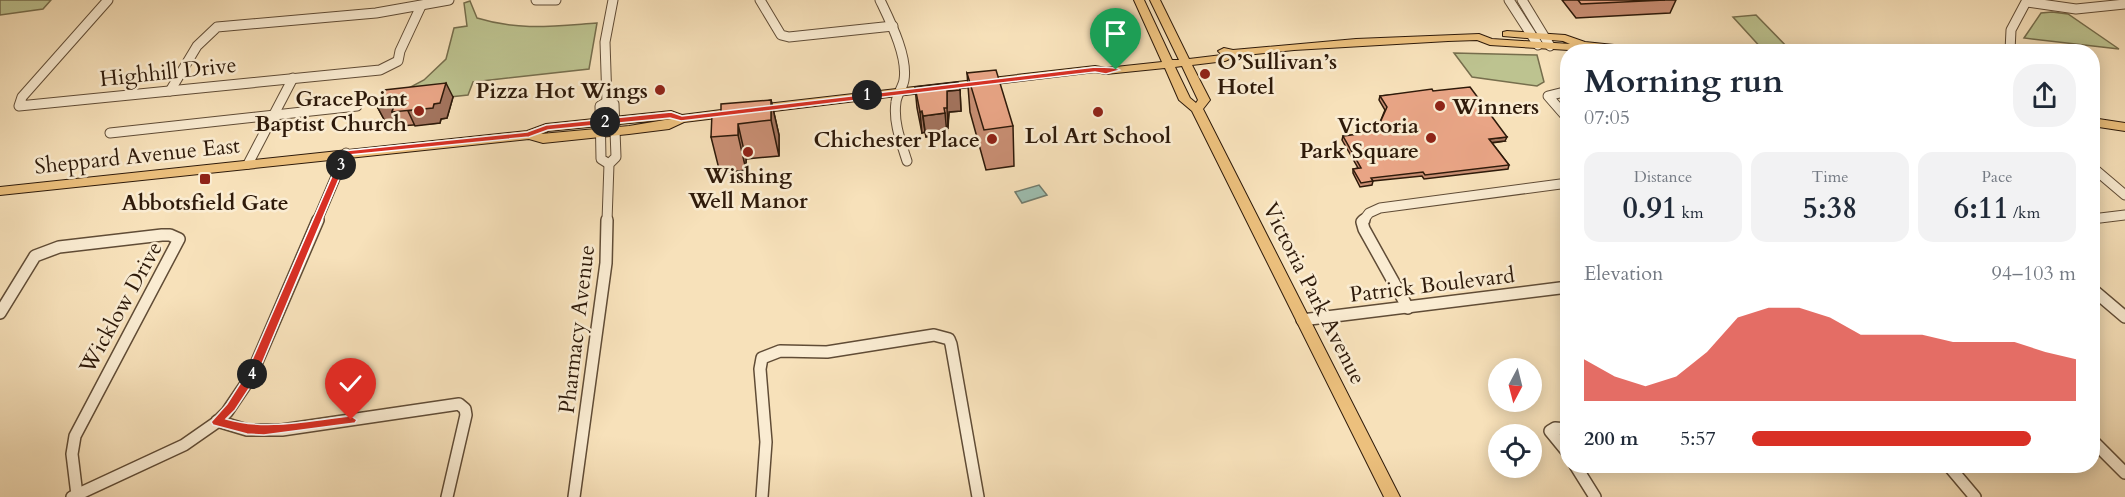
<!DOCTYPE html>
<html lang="en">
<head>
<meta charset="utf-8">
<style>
	body { margin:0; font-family:Cardo,serif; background:#f2f2f3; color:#1f2937; height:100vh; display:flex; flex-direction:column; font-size:22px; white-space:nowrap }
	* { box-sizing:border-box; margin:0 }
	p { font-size:20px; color:#747a83 }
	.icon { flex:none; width:33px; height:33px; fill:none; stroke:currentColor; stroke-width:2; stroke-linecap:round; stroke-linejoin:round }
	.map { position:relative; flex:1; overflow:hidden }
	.sheet { position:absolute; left:1560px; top:44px; width:540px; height:429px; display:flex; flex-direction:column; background:#fff; border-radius:24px; box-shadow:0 3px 15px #0003 }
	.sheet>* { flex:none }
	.needle { width:39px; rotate:187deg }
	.buttons { position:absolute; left:1488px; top:358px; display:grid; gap:12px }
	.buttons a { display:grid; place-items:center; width:54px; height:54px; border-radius:50%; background:#fff; box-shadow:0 3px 15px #0003; font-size:30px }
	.pin { position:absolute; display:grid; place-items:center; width:51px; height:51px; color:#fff; margin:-62px -26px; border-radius:50% 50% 50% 0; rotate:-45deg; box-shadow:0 0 6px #0007 }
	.pin .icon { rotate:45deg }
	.km { position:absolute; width:30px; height:30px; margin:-15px; border-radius:50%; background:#222; color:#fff; font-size:16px; line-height:30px; text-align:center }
	.round { display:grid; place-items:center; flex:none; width:63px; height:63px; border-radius:24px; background:#f2f2f3 }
	.headline { display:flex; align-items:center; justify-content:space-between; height:102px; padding:0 24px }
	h1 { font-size:33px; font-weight:800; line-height:45px }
	.figures { display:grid; grid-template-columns:repeat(3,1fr); gap:9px; height:102px; padding:6px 24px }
	.figures div { display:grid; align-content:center; border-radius:15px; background:#f2f2f3; text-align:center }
	.figures b { font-size:30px; font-weight:800 }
	.figures small { font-size:16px; font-weight:400 }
	.figures p { font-size:16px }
	.chart { height:168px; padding:12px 24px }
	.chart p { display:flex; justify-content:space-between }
	.chart svg { width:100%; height:108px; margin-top:6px; fill:#d93025; opacity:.7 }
	ul { padding:0 24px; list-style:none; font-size:20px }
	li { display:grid; grid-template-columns:96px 72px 1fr; align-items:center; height:45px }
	li i { height:15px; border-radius:8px; background:#d93025 }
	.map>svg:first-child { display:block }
	.green { fill:#bdc390; stroke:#766e4d; stroke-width:1.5 }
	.water { fill:#9dbeb0; stroke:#717c6e; stroke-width:1.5 }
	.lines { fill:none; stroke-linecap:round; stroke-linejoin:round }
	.minor-far1-casing { stroke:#604c36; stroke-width:11 }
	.minor-casing { stroke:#604c36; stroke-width:14 }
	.major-casing { stroke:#2e1a0a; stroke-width:2 }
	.minor-far1 { stroke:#faecd2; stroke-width:9 }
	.minor { stroke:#faecd2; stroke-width:11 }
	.major { fill:#ecc07d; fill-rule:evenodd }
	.wall { fill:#c88e73; stroke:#2e1a0a; stroke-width:1.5 }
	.shaded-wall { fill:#a3745e; stroke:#2e1a0a; stroke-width:1.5 }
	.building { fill:#e9a586; stroke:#2e1a0a; stroke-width:1.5 }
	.route { fill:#d93025; stroke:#fff; stroke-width:1.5 }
	.poi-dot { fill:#8f2418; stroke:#faecd2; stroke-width:2 }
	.labels { text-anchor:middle; stroke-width:5; stroke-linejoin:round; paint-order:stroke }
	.poi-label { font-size:22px; font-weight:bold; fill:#2e1a0a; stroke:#faecd2; text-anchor:end }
	.street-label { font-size:22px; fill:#2e1a0a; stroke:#faecd2 }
</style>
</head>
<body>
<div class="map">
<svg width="2125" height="497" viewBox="0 0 2125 497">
	<rect width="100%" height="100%" fill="#f7e1ba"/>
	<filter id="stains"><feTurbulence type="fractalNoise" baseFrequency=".00333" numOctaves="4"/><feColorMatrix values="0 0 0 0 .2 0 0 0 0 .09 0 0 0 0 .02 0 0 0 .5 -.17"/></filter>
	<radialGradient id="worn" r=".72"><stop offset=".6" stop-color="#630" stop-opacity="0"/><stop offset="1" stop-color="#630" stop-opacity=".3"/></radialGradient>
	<g class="green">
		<path d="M 0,0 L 51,0 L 43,9 L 0,15 Z"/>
		<path d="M 470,1 L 477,18 C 519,31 554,26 597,23 L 589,69 L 473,82 L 468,95 L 385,104 L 386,100 L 424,80 L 446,59 L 454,28 L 467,26 L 464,3 Z"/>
		<path d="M 2052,12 L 2068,14 L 2119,49 L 2024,38 L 2041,13 Z"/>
		<path d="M 1756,15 L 1791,51 L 1764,51 L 1733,17 Z"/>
		<path d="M 1454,53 L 1537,55 L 1544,82 L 1537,86 L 1472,77 Z"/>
	</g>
	<path class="water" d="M 1039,185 L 1047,195 L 1022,203 L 1015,192 Z"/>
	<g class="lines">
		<g class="minor-far1-casing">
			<g id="minor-far1">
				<path d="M 108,0 L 22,97 L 19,106 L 380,70 L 398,61 L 400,51 L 421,6"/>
				<path d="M 536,0 L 556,0"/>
				<path d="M 760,0 L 781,35 L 789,37 L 893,26"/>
				<path d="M 880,0 C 890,21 908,56 904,80 C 903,87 897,94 896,102 C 893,122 901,142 907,161"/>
				<path d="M 1509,0 L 1538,45"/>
				<path d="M 1522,0 L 1550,46"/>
				<path d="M 2027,2 L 2076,9 L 2125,4"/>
				<path d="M 2010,51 L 2011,30 L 2027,0"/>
				<path d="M 170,91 L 197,46 L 217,27 L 376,13 L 449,0"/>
				<path d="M 1568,91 L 1548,96 L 1568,119"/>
				<path d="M 607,102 L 605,42 L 613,0"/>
				<path d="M 607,102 L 600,106 L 601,159 L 609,164"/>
				<path d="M 607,102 L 614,104 L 616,157 L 609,164 L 607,221"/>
				<path d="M 110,133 L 357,106"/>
				<path d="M 248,164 L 293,78"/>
				<path d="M 2092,167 L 2125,195"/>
				<path d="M 2092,219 L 2125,215"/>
				<path d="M 317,221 L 346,153"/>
				<path d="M 1363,221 L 1369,213 L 1380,208 L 1568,183"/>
			</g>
		</g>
		<g class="minor-casing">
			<g id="minor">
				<path d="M 1364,220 L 1362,222 L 1364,229 L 1408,308"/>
				<path d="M 2092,289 L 2125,317"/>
				<path d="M 0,313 L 35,256 L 59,247 L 162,235 L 170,235 L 179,239 L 75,436 L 72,454 L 77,495"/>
				<path d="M 1302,320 L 1568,287"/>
				<path d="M 217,421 L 247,430 L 282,430 L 459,404 L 465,409 L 466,415 L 447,497"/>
				<path d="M 1568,429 L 1555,428 L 1550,431 L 1568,453"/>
				<path d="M 2092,440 L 2125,473"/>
				<path d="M 1575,465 L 1595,497"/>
				<path d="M 1948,465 L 1975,497"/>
				<path d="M 72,497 L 184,445 L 217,422 L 227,412 L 250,378 L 318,220"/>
				<path d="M 574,497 L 606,263 L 607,220"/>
				<path d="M 762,497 L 766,442 L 760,369 L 762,358 L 780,351 L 827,352 L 934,335 L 949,339 L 951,344 L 978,497"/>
			</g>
		</g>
		<g class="major-casing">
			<g id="major">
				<path d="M 1134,0 L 1144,0 L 1172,60 L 1179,60 L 1150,0 L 1160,0 L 1189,59 L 1222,55 L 1218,51 L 1224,48 L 1233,50 L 1356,39 L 1479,34 L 1492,39 L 1570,44 L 1563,41 L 1503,36 L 1503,32 L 1507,31 L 1565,35 L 1585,42 L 1643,48 L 1649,51 L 1583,48 L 1569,50 L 1490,45 L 1477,40 L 1448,41 L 1294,50 L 1236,56 L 1225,61 L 1192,65 L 1210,100 L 1203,109 L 1400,497 L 1384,497 L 1192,111 L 1179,100 L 1165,68 L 1106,74 L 1095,72 L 757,113 L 751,109 L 757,105 L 1095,66 L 1106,68 L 1162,62 ZM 1182,66 L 1198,100 L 1196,103 L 1190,98 L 1175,67 Z"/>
				<path d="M 729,109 L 733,110 L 735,113 L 733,116 L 684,122 L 669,129 L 629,134 L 543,143 L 529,139 L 0,195 L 0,187 L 527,131 L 546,124 L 671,111 L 682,115 ZM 671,119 L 629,126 L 541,134 L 548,131 Z"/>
				<path d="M 2092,118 L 2125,123 L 2125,131 L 2092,126 Z"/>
			</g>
		</g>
		<use href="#minor-far1" class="minor-far1"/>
		<use href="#minor" class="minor"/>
		<use href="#major" class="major"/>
	</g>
	<g class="wall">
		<path d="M 1562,0 L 1676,0 L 1670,13 L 1576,18 Z"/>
		<path d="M 967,73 L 1013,126 L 1014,166 L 986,170 L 970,112 Z"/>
		<path d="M 915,87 L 960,90 L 961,111 L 949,112 L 947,134 L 926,137 L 925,132 L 922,133 L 917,108 Z"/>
		<path d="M 1433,91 L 1505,141 L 1492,143 L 1509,165 L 1508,169 L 1424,179 L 1422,176 L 1373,181 L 1372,185 L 1360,187 L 1353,173 L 1353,169 L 1358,168 L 1342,140 L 1343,136 L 1368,133 L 1378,127 L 1385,110 L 1379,100 L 1380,96 Z"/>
		<path d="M 453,97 L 447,118 L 441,119 L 440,123 L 400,126 L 397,121 L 386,123 L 378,108 Z"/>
		<path d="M 771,100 L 779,135 L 779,156 L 746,159 L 746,170 L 720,173 L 711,137 L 721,112 Z"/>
	</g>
	<g class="shaded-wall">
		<path d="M 446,83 L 453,97 L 447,118 L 441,119 L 440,123 L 415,126 L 408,111 L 434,104 Z"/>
		<path d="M 960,90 L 961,111 L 949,112 L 948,129 L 947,108 L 947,91 Z"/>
		<path d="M 771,100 L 779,135 L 779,156 L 771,120 Z"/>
		<path d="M 394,106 L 392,112 L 397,121 L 386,123 L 378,108 Z"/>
		<path d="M 922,111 L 925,132 L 922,133 L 920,112 Z"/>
		<path d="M 945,113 L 947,134 L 926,137 L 923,116 Z"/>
		<path d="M 738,124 L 746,159 L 746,170 L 738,135 Z"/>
		<path d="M 1507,137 L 1505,141 L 1488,143 L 1489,139 Z"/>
	</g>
	<g class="building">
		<path d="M 1578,0 L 1665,0 L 1581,4 Z"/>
		<path d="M 996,70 L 1013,126 L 984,130 L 967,73 Z"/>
		<path d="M 958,82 L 960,90 L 947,91 L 947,108 L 944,108 L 945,113 L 923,116 L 922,111 L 920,112 L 915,87 Z"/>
		<path d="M 446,83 L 440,103 L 434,104 L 433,108 L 392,112 L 394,106 L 378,108 L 384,90 Z"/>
		<path d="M 1470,87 L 1507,137 L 1489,139 L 1509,165 L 1425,175 L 1423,172 L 1371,178 L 1373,181 L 1361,183 L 1353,169 L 1361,168 L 1343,136 L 1368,133 L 1374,126 L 1378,127 L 1387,107 L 1380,96 L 1432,89 L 1433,91 Z"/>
		<path d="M 771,100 L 771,120 L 738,124 L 738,135 L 711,137 L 712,113 L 721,112 L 721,104 Z"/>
	</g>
	<path class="route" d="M 1095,67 C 1103,68 1115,66 1120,70 L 1106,74 L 1095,72 L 681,121 L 670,118 L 548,130 L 529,137 L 349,155 L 256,378 L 235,410 L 226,419 C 267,431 310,420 351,416 L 357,420 L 355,423 L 264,435 L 247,434 L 213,425 L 211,422 L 227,404 L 245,376 L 343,151 L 527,132 L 546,125 L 671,112 L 682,116 Z"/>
	<g class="poi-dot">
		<circle cx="1205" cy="74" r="6"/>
		<circle cx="660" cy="90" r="6"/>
		<circle cx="1440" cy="106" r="6"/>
		<circle cx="419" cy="111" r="6"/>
		<circle cx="1098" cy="112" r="6"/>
		<circle cx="1431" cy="138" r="6"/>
		<circle cx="992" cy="139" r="6"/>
		<circle cx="748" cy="152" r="6"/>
		<rect x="199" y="173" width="12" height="12" rx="3"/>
	</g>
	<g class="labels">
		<g class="poi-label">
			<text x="1217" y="69" text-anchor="start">O’Sullivan’s<tspan x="1217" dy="25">Hotel</tspan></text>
			<text x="648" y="98">Pizza Hot Wings</text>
			<text x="407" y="106">GracePoint<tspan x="407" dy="25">Baptist Church</tspan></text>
			<text x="1452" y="114" text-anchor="start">Winners</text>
			<text x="1419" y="133">Victoria<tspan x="1419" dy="25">Park Square</tspan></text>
			<text x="1098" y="143" text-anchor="middle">Lol Art School</text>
			<text x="980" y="147">Chichester Place</text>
			<text x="748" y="183" text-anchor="middle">Wishing<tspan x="748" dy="25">Well Manor</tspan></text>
			<text x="205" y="210" text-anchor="middle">Abbotsfield Gate</text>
		</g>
		<g class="street-label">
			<text transform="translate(168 71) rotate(-6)" y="8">Highhill Drive</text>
			<text transform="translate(137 155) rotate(-6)" y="8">Sheppard Avenue East</text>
			<text transform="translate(1432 284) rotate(-7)" y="8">Patrick Boulevard</text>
			<text transform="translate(1315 293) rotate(63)" y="8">Victoria Park Avenue</text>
			<text transform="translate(120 307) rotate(-61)" y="8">Wicklow Drive</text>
			<text transform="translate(576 329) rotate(-83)" y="8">Pharmacy Avenue</text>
		</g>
	</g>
	<rect width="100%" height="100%" filter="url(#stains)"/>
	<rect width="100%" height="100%" fill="url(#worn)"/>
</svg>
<div class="buttons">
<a><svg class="needle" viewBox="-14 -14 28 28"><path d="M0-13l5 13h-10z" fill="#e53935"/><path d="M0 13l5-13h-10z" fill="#747a83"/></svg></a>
<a><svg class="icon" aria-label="locate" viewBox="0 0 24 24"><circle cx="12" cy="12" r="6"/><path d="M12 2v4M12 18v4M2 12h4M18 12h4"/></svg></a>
</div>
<div class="pin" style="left:1116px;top:70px;background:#1e9e55"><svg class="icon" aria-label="arrive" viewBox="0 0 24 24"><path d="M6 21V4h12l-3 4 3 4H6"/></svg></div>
<div class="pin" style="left:351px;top:420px;background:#d93025"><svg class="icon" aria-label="check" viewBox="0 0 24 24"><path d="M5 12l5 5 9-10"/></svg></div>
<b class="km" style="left:867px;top:95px">1</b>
<b class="km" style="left:605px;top:122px">2</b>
<b class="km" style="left:341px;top:165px">3</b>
<b class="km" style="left:252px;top:374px">4</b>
<section class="sheet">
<div class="headline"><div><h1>Morning run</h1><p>07:05</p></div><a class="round"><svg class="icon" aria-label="share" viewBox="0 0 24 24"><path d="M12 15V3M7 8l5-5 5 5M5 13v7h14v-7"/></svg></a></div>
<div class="figures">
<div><p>Distance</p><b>0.91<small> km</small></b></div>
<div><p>Time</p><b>5:38</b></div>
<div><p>Pace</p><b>6:11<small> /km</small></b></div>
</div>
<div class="chart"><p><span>Elevation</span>94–103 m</p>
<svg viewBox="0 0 160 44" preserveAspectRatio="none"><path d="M0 44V27L10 34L20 38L30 34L40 24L50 10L60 6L70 6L80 10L90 17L100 17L110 17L120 20L130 20L140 20L150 24L160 27V44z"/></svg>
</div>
<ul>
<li><b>200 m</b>5:57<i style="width:86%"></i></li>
</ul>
</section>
</div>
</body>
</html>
